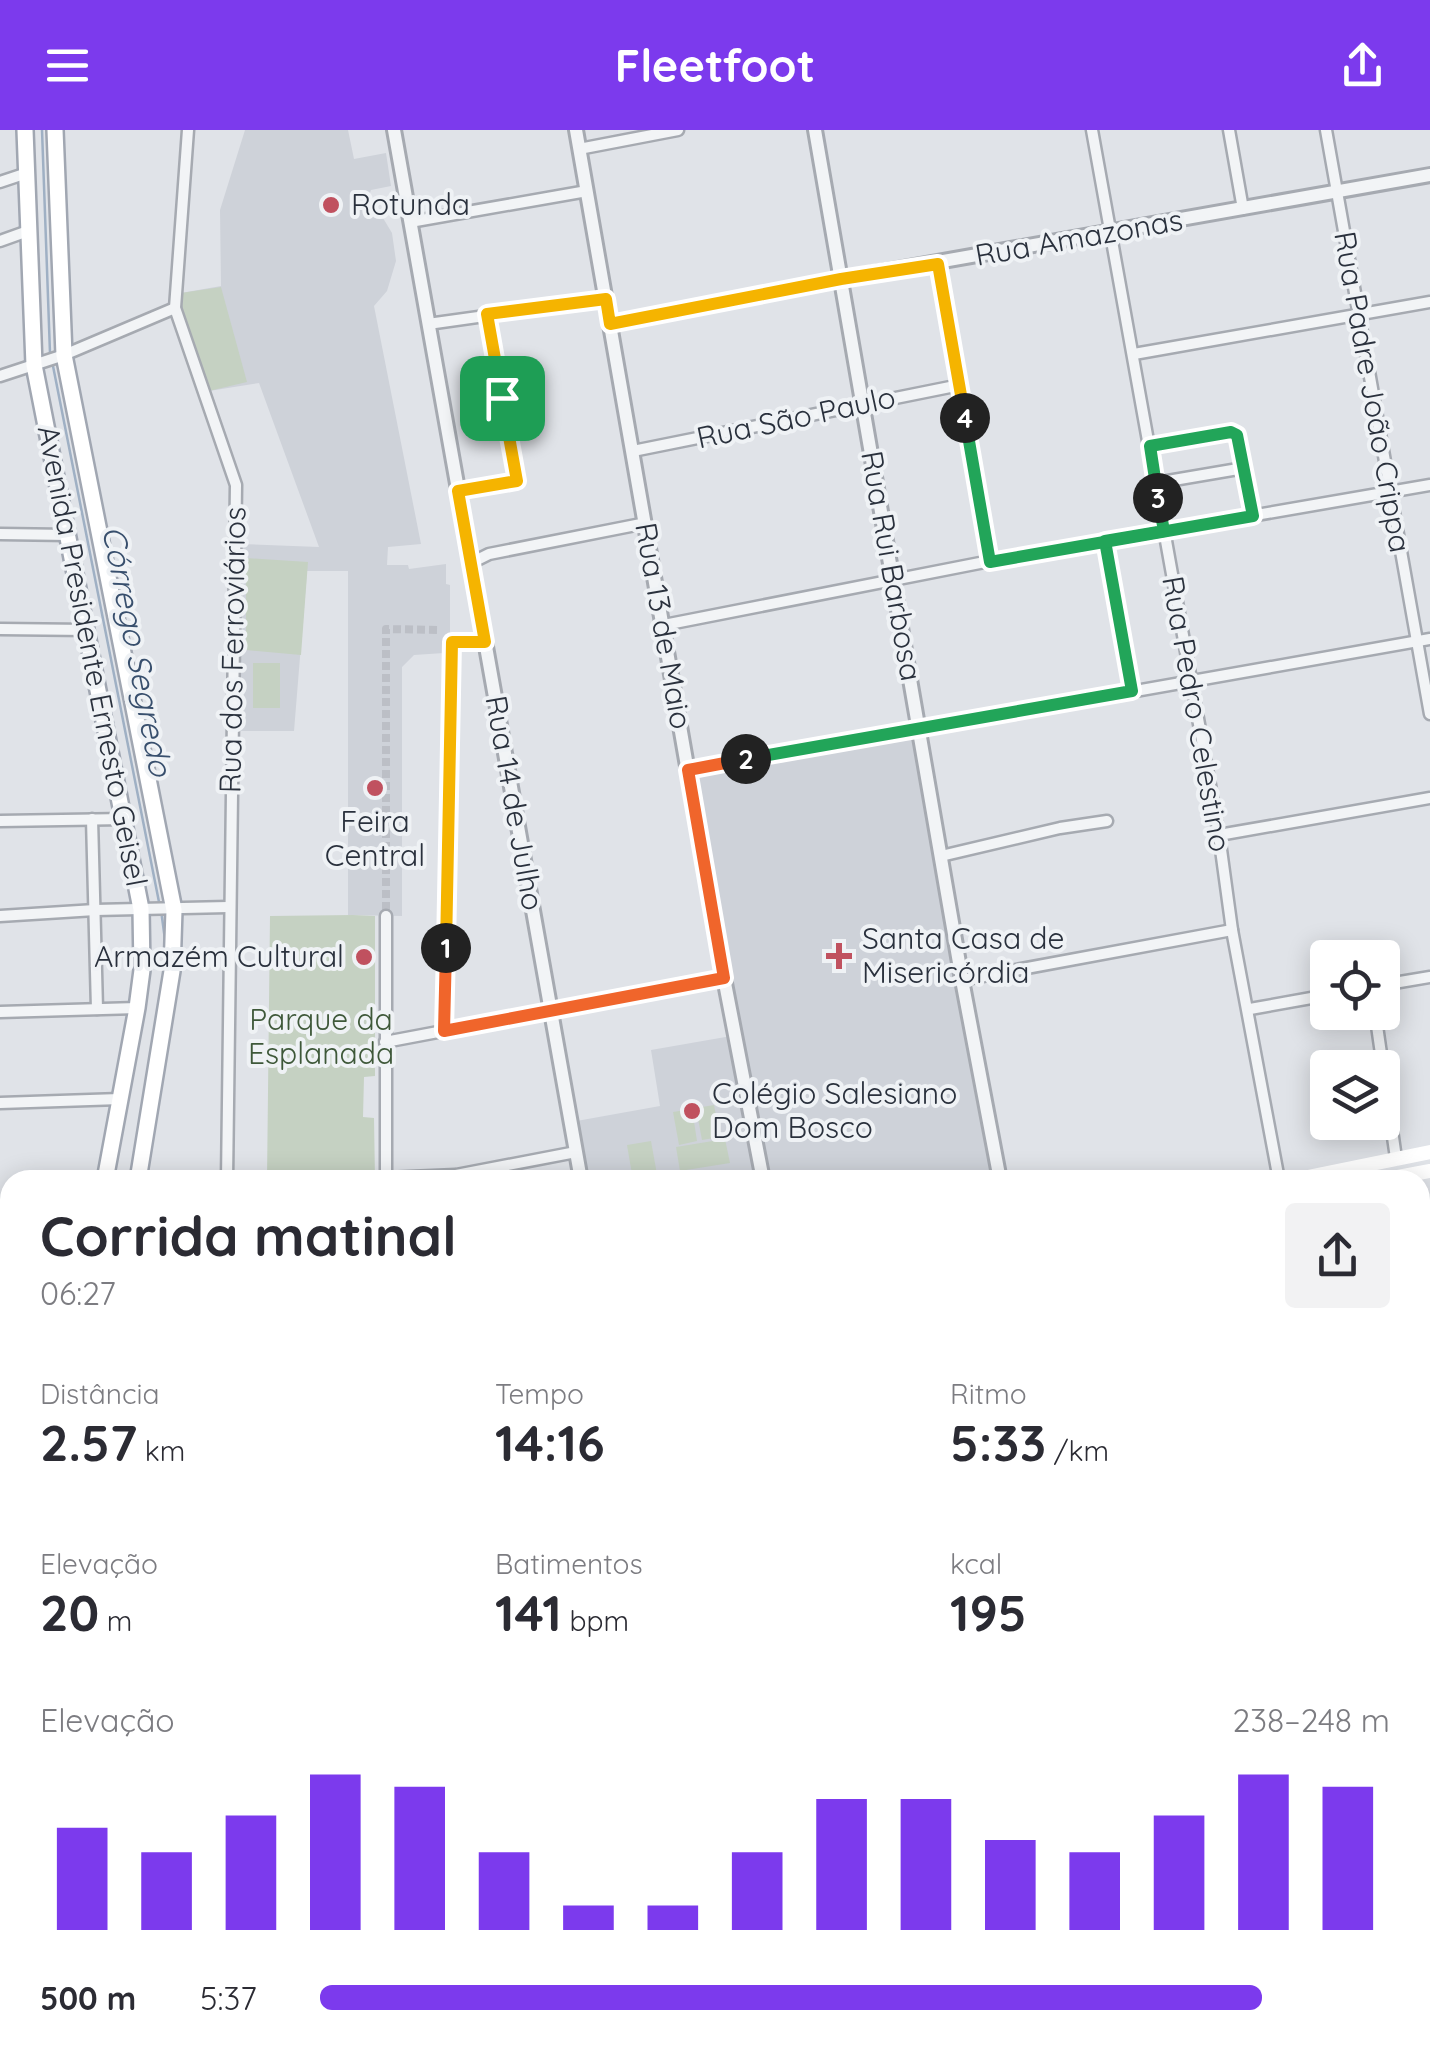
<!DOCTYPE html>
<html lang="pt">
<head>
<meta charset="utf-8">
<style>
	body { margin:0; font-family:Quicksand,sans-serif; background:#f2f2f3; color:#2b2b33; height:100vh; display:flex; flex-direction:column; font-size:38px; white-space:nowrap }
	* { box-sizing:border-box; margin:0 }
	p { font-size:32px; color:#7c7c81 }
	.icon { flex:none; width:55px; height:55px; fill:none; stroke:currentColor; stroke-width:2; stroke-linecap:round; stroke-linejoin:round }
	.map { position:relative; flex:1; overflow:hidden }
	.side { position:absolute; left:0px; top:1040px; width:1430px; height:885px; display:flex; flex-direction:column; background:#fff; border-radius:30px 30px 0 0; box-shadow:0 5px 25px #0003 }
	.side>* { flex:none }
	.fabs { position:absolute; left:1310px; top:810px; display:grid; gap:20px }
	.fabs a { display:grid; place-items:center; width:90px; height:90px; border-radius:10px; background:#fff; box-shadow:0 5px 25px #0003; font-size:50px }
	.pin { position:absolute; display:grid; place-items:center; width:85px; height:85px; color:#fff; margin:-42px; border-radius:20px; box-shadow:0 5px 15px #0006 }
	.km { position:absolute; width:50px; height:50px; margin:-25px; border-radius:50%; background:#222; color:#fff; font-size:28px; line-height:50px; text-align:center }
	.round { display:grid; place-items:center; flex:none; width:105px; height:105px; border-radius:10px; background:#f2f2f3 }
	.summary { display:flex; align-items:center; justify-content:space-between; height:170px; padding:0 40px }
	h1 { font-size:55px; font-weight:700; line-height:75px }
	.metrics { display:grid; grid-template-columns:repeat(3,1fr); gap:15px; height:170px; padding:10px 40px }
	.metrics div { display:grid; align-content:center }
	.metrics b { font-size:50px; font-weight:700 }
	.metrics small { font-size:28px; font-weight:400 }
	.metrics p { font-size:28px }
	.chart { height:280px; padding:20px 40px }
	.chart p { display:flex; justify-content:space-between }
	.chart svg { width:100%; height:180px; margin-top:10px; stroke:#7c3aed; stroke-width:6 }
	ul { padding:0 40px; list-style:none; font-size:32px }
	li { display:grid; grid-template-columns:160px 120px 1fr; align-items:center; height:75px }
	li i { height:25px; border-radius:12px; background:#7c3aed }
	header { display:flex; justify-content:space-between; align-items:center; height:130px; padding:0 40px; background:#7c3aed; color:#fff; font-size:45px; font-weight:700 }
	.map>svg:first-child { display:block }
	.built { fill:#ced2d9 }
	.green { fill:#c5d1c2 }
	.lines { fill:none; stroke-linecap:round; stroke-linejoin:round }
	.stream { stroke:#9fb0c4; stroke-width:2.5 }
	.river { stroke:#9fb0c4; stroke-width:15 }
	.pedestrian-tunnel { stroke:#bcbfc6; stroke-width:8; stroke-dasharray:8 4; stroke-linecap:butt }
	.pedestrian-casing { stroke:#a6aab1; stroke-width:12 }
	.minor-casing { stroke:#a6aab1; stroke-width:15 }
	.tertiary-casing { stroke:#a6aab1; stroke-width:18 }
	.primary-casing { stroke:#a1a7b2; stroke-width:20 }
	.pedestrian { stroke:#f2f4f6; stroke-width:8 }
	.minor { stroke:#f2f4f6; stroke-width:10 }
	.tertiary { stroke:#f2f4f6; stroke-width:12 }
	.secondary { stroke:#fff; stroke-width:14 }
	.primary { stroke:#fff; stroke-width:15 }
	.split-1-casing { stroke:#fff; stroke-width:20 }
	.split-2-casing { stroke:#fff; stroke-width:20 }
	.split-3-casing { stroke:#fff; stroke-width:20 }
	.split-4-casing { stroke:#fff; stroke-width:20 }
	.split-5-casing { stroke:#fff; stroke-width:20 }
	.split-1 { stroke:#f5b400; stroke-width:12 }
	.split-2 { stroke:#f0652b; stroke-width:12 }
	.split-3 { stroke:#22a559; stroke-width:12 }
	.split-4 { stroke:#22a559; stroke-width:12 }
	.split-5 { stroke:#f5b400; stroke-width:12 }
	.poi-dot { fill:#c0515f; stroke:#eff2f5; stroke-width:4 }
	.labels { text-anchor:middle; stroke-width:8; stroke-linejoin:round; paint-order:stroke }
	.poi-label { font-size:30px; fill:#2a313d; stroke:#eff2f5; text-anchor:start }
	.street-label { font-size:30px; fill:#2a313d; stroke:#eff2f5 }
	.park-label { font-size:30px; fill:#3e5839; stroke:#eff2f5 }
	.water-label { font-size:32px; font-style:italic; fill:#384f6d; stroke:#eff2f5 }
</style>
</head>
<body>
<header><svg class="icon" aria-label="menu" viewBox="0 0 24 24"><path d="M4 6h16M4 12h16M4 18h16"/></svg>Fleetfoot<svg class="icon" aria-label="share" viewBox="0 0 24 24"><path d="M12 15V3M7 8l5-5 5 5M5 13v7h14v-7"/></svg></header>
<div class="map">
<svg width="1430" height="1925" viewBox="0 0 1430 1925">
	<rect width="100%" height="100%" fill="#e0e3e8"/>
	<g class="built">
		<path d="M 245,0 L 348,0 L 354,29 L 386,23 L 391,56 L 371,60 L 367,71 L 380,83 L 392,103 L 396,131 L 387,161 L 374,176 L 421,414 L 388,417 L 387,435 L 408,435 L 409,439 L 446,434 L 446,454 L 450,455 L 450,505 L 445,513 L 444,523 L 414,525 L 402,537 L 402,786 L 348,785 L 348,441 L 307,441 L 294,601 L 240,601 L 240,414 L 319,417 L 259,253 L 209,261 L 181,173 L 181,163 L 221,156 L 220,80 Z"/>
		<path d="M 919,598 L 1000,1050 L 581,1050 L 571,992 L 660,976 L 651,920 L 737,905 L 688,640 Z"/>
	</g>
	<g class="green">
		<path d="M 221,157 L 247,252 L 209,261 L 181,173 L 181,163 Z"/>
		<path d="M 246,428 L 308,432 L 301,525 L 246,520 Z"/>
		<rect x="253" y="533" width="27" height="45"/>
		<path d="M 353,785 L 375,786 L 375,946 L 364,947 L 363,987 L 374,988 L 375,1050 L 267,1050 L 270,786 Z"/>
		<path d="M 714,975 L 720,1007 L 702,1010 L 696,978 Z"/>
		<path d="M 692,979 L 697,1011 L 679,1015 L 673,982 Z"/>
		<path d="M 725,1009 L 730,1033 L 680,1041 L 676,1017 Z"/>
		<path d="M 651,1011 L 658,1050 L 633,1050 L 627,1015 Z"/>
	</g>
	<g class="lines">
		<g class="stream">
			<path d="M 42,0 L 50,223"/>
			<path d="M 52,231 L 159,772"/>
			<path d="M 161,780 L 166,817"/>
		</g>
		<path class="river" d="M 115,1925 L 116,1915"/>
		<path class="pedestrian-tunnel" d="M 386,780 L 386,499 L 438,500"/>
		<g class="pedestrian-casing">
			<path id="pedestrian" d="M 351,1915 L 351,1925"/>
		</g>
		<g class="minor-casing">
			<g id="minor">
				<path d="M 188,0 L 175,178 L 236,355 L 227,1050"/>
				<path d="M 1092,0 L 1219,705 L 1232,800 L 1279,1050"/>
				<path d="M 1229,0 L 1243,79"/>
				<path d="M 1326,0 L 1430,584"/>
				<path d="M 579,19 L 678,0"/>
				<path d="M 0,52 L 27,43"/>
				<path d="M 410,92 L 587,61"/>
				<path d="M 0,111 L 28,101"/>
				<path d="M 938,133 L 990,431"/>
				<path d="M 428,194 L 606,169"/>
				<path d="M 1134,224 L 1430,172"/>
				<path d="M 0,246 L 64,225 L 175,178"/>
				<path d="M 1150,316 L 1231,302 L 1237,305 L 1253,386"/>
				<path d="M 633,321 L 960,255"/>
				<path d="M 1156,353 L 1244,338"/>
				<path d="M 458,361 L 517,351 L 487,184"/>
				<path d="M 0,404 L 69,405"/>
				<path d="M 1105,411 L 1132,561"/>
				<path d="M 471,433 L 489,424 L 646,393"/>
				<path d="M 664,495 L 990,431 L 1430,355"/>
				<path d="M 0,499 L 88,500"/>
				<path d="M 688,640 L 1430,509"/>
				<path d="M 92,689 L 97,879"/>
				<path d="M 0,691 L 125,689"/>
				<path d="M 1219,705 L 1430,668"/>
				<path d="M 941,726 L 1060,698 L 1107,691"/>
				<path d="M 0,786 L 95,780 L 228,777"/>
				<path d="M 962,850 L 1232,800"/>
				<path d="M 1382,855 L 1430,847"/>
				<path d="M 1250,879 L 1328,865"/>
				<path d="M 0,882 L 137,878"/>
				<path d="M 1375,882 L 1396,1028"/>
				<path d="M 444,901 L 452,512 L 485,512"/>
				<path d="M 385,912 L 724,848"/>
				<path d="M 0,973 L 120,969"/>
				<path d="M 386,1048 L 456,1045 L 576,1022"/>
				<path d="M 386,1050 L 386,786"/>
				<path d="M 0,1078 L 10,1078"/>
				<path d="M 0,1174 L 10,1174"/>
				<path d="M 0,1267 L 10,1267"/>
				<path d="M 0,1361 L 10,1360"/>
				<path d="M 0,1366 L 10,1378"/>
				<path d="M 0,1412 L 10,1410"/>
				<path d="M 1420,1415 L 1430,1413"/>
				<path d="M 1420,1608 L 1430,1607"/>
				<path d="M 1420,1797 L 1430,1796"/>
				<path d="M 1420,1841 L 1430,1896"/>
				<path d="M 0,1846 L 10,1844"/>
				<path d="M 0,1859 L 10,1858"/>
				<path d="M 270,1915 L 272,1925"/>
				<path d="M 689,1925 L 746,1915"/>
			</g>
		</g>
		<g class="tertiary-casing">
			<g id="tertiary">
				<path d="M 394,0 L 581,1050"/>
				<path d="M 576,0 L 724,848 L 763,1050"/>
				<path d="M 815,0 L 962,850 L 1000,1050"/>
				<path d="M 610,194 L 841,149 L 1430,45"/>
				<path d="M 1420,1228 L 1430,1226"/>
				<path d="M 0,1476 L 10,1474"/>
				<path d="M 731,1915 L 733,1925"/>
				<path d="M 913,1915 L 915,1925"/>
				<path d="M 1154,1915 L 1156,1925"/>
			</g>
		</g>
		<g class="primary-casing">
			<g id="primary">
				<path d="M 25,0 L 34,235 L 141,779 L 142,840 L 137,878 L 105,1050"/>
				<path d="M 55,0 L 64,225 L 174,780 L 172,841 L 138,1050"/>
				<path d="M 92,1925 L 93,1915"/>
				<path d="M 125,1925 L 126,1915"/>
			</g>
		</g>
		<use href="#pedestrian" class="pedestrian"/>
		<use href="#minor" class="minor"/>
		<use href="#tertiary" class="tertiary"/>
		<g class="secondary">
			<path d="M 1293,1050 L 1430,1022"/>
			<path d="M 1382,1050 L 1430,1041"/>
			<path d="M 453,1915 L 455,1925"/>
		</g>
		<use href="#primary" class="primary"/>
	</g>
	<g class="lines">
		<g class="split-1-casing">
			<path id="split-1" d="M 446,818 L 452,512 L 485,512 L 458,361 L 517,351 L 502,268"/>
		</g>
		<g class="split-2-casing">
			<path id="split-2" d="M 446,818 L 444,901 L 724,848 L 688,640 L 746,629"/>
		</g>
		<g class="split-3-casing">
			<path id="split-3" d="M 746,629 L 1132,561 L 1105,411 L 1164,401 L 1158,368"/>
		</g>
		<g class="split-4-casing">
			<path id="split-4" d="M 965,288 L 990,432 L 1253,386 L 1237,305 L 1231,302 L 1150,316 L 1158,368"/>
		</g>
		<g class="split-5-casing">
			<path id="split-5" d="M 502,268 L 487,184 L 606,169 L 610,194 L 841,149 L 938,134 L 965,288"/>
		</g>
		<use href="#split-1" class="split-1"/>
		<use href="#split-2" class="split-2"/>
		<use href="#split-3" class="split-3"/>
		<use href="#split-4" class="split-4"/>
		<use href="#split-5" class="split-5"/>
	</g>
	<g class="poi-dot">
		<circle cx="331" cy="75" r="10"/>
		<circle cx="375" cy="658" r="10"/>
		<path d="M834 811h10v10h10v10h-10v10h-10v-10h-10v-10h10z"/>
		<circle cx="364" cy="827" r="10"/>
		<circle cx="692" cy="981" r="10"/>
	</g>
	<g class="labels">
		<g class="poi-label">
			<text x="351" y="85">Rotunda</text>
			<text x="375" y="702" text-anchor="middle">Feira<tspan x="375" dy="34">Central</tspan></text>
			<text x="862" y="819">Santa Casa de<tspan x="862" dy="34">Misericórdia</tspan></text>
			<text x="344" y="837" text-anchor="end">Armazém Cultural</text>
			<text x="712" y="974">Colégio Salesiano<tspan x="712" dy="34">Dom Bosco</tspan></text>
		</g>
		<g class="street-label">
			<text transform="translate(1079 108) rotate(-10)" y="10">Rua Amazonas</text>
			<text transform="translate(1372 262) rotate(80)" y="10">Rua Padre João Crippa</text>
			<text transform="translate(796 288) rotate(-12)" y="10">Rua São Paulo</text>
			<text transform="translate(891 436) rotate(80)" y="10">Rua Rui Barbosa</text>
			<text transform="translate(663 496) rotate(80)" y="10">Rua 13 de Maio</text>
			<text transform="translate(233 520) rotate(-89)" y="10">Rua dos Ferroviários</text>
			<text transform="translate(92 526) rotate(79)" y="10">Avenida Presidente Ernesto Geisel</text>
			<text transform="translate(1196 584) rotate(80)" y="10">Rua Pedro Celestino</text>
			<text transform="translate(514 673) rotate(80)" y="10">Rua 14 de Julho</text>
		</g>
		<g class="park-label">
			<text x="321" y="900">Parque da<tspan x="321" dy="34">Esplanada</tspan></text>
		</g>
		<g class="water-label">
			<text transform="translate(137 521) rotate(79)" y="11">Córrego Segredo</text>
		</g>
	</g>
</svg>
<div class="fabs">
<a><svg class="icon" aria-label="locate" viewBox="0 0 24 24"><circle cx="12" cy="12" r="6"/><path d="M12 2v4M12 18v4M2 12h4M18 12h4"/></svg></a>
<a><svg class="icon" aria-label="layers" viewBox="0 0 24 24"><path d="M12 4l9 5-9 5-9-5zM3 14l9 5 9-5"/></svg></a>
</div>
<div class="pin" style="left:502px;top:268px;background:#1e9e55"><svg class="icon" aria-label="arrive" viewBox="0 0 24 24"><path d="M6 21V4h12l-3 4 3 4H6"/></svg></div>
<b class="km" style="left:446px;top:818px">1</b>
<b class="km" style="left:746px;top:629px">2</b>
<b class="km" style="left:1158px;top:368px">3</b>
<b class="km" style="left:965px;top:288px">4</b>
<section class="side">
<div class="summary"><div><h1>Corrida matinal</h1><p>06:27</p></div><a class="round"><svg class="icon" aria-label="share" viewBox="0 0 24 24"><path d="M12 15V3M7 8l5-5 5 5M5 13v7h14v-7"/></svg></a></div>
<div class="metrics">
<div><p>Distância</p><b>2.57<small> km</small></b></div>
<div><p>Tempo</p><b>14:16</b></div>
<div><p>Ritmo</p><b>5:33<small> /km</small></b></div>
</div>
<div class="metrics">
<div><p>Elevação</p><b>20<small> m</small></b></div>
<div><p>Batimentos</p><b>141<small> bpm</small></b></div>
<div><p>kcal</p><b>195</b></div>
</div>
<div class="chart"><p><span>Elevação</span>238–248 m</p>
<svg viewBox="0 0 160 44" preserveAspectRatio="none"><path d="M5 44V19M15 44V25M25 44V16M35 44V6M45 44V9M55 44V25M65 44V38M75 44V38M85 44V25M95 44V12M105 44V12M115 44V22M125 44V25M135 44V16M145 44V6M155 44V9"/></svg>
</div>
<ul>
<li><b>500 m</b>5:37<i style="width:88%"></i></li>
</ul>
</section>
</div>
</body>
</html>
